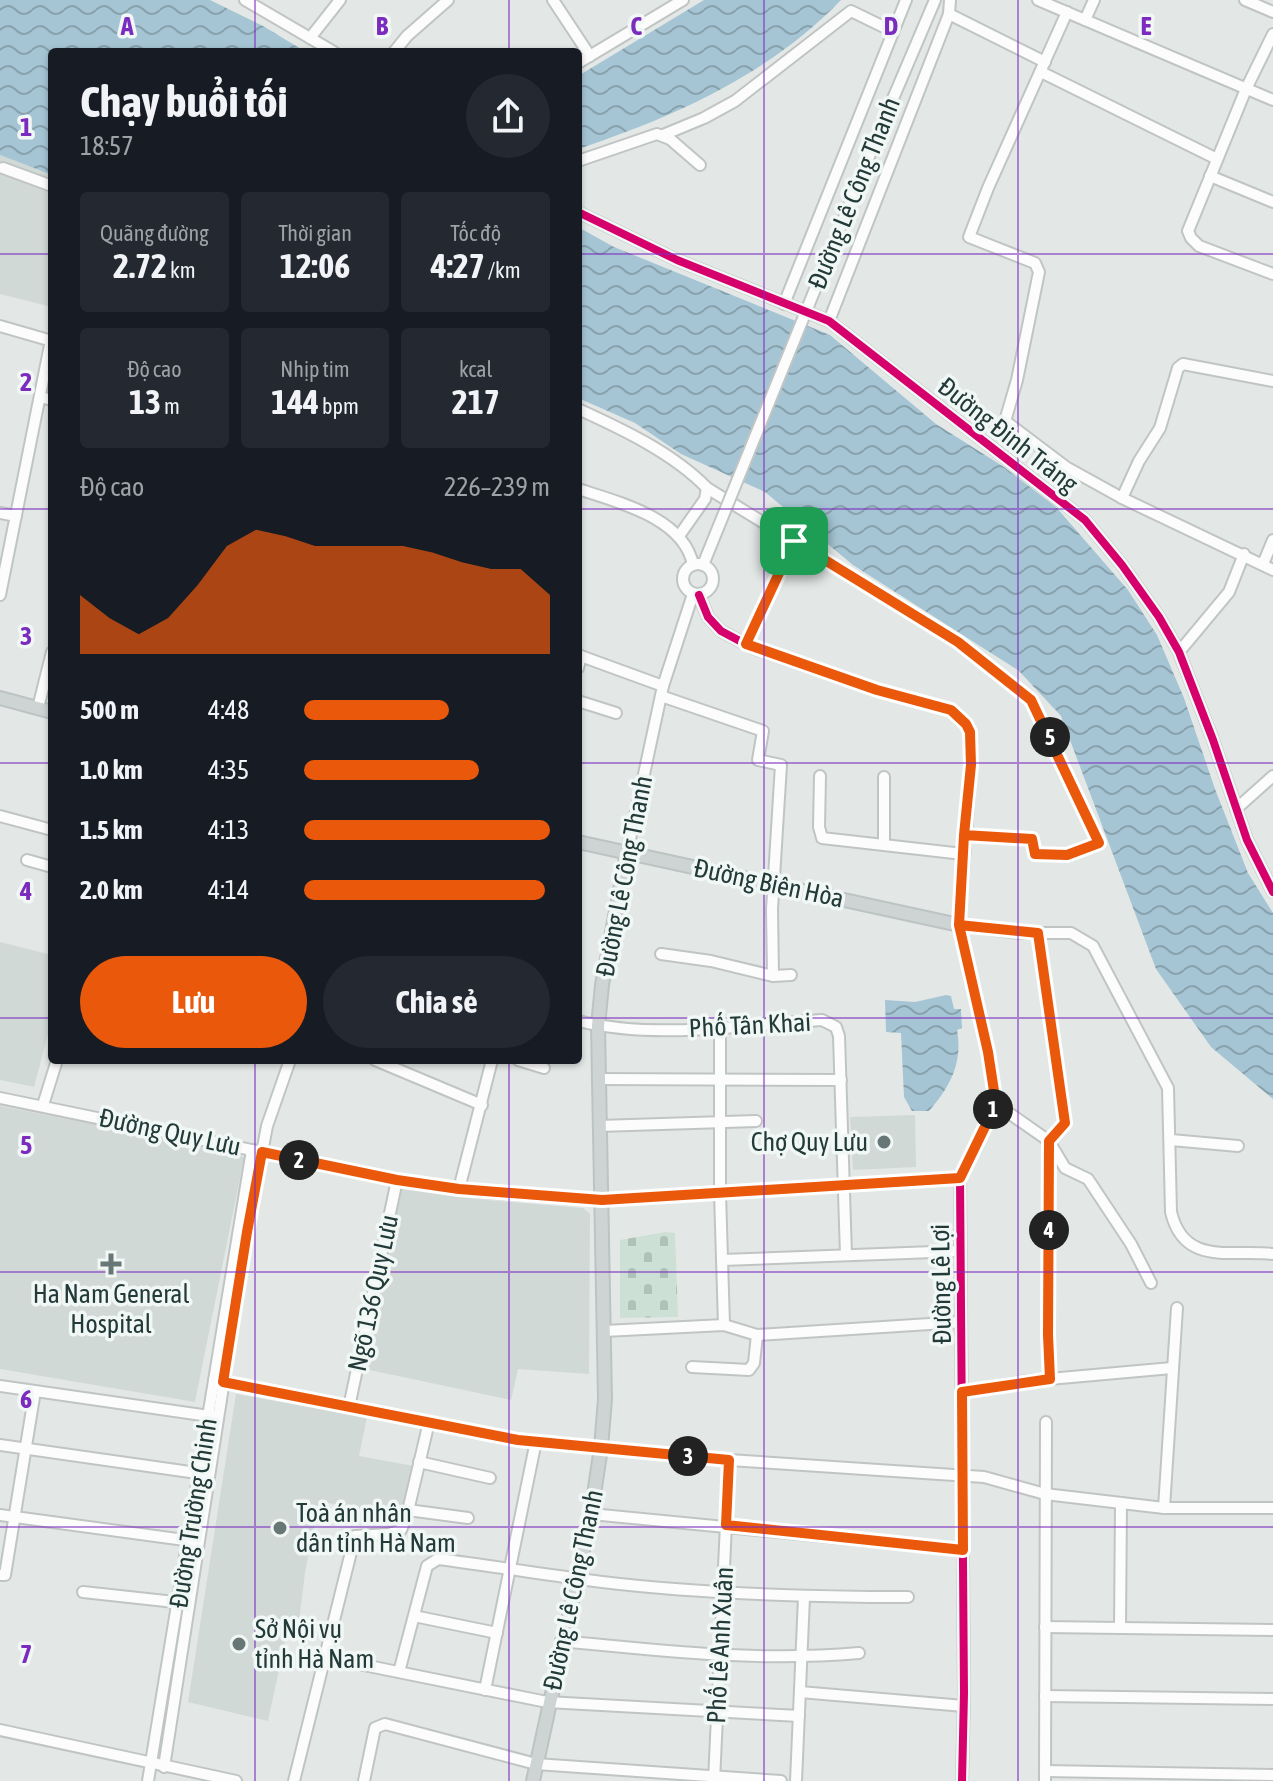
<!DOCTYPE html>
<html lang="vi">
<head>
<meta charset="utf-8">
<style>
	body { margin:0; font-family:"Asap Condensed",sans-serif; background:#242831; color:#f1f3f6; height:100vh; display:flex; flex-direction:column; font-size:30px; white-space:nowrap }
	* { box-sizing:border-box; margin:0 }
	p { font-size:26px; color:#9ea1a6 }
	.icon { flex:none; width:44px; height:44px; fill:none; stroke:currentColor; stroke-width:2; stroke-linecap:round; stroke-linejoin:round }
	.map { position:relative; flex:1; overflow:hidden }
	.drawer { position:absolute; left:48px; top:48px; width:534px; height:1016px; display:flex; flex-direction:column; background:#171b24; border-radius:8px; box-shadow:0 2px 6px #0004 }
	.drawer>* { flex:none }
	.pin { position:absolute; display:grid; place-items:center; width:68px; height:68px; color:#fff; margin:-34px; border-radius:16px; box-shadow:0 4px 12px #0006 }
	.km { position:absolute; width:40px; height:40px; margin:-20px; border-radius:50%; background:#222; color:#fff; font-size:22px; line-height:40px; text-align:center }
	.round { display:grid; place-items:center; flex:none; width:84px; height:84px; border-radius:42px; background:#242831 }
	.summary { display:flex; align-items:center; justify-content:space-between; height:136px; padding:0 32px }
	h1 { font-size:44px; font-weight:700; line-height:60px }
	.figures { display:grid; grid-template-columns:repeat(3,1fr); gap:12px; height:136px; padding:8px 32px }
	.figures div { display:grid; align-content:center; border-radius:8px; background:#242831; text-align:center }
	.figures b { font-size:34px; font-weight:700 }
	.figures small { font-size:22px; font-weight:400 }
	.figures p { font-size:22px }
	.chart { height:224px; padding:16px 32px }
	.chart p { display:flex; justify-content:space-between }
	.chart svg { width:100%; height:144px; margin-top:8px; fill:#ea580c; opacity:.7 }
	.primary-button { display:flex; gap:16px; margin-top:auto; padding:16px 32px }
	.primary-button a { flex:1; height:92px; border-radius:48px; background:#ea580c; color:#fff; font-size:32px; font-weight:700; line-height:92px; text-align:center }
	.primary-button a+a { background:#242831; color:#f1f3f6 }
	ul { padding:0 32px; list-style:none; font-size:26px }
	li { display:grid; grid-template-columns:128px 96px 1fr; align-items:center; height:60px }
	li i { height:20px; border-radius:10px; background:#ea580c }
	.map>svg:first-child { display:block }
	.built { fill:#d1d9d7 }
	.cemetery { fill:url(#cemetery-stones) }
	.water { fill:url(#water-waves) }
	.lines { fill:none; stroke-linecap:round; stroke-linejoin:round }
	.minor-casing { stroke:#c0c5c4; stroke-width:14 }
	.major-casing { stroke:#bcc4c3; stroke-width:16 }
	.minor { stroke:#fbfcfb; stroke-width:10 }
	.major { stroke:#ced4d3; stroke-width:12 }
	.minor-bridge-casing { stroke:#c0c5c4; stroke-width:14; stroke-linecap:butt }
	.minor-bridge { stroke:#fbfcfb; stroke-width:10 }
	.cycleway-casing { stroke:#f1f7f5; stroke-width:13 }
	.cycleway { stroke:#d6006c; stroke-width:8 }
	.route-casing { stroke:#fff; stroke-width:16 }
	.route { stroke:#ea580c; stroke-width:10 }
	.grid { fill:none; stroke:#7b2cbf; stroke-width:2; stroke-opacity:0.55 }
	.poi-dot { fill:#667775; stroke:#f1f7f5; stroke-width:3 }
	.labels { text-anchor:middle; stroke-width:7; stroke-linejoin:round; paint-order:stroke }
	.street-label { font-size:26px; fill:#223a38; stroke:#f1f7f5 }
	.poi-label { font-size:26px; fill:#223a38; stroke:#f1f7f5; text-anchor:start }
	.grid-label { font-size:26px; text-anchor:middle; font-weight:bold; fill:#7b2cbf; stroke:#f1f7f5; stroke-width:7; stroke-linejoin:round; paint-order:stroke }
</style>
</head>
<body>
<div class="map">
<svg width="1273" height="1781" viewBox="0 0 1273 1781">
	<defs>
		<pattern id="cemetery-stones" width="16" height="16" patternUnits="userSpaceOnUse" patternTransform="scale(2)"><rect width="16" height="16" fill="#cde0d6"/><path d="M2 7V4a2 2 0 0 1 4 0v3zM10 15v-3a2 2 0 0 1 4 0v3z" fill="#b0c1b8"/></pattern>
		<pattern id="water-waves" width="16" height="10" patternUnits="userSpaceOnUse" patternTransform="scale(2)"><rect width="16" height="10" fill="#a6c5d4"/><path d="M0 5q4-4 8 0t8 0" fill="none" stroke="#87a1ad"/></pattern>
	</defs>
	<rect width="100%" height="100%" fill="#e3e8e7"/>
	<g class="built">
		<path d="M 0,155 L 52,175 L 52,307 L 0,294 Z"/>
		<path d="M 0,942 L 52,955 L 52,1019 L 34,1087 L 0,1080 Z"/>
		<path d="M 0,1106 L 238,1153 L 244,1158 L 195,1402 L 0,1369 Z"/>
		<path d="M 915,1115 L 916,1167 L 853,1170 L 850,1117 Z"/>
		<path d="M 402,1185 L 475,1199 L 583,1208 L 590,1214 L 589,1374 L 518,1369 L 511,1400 L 360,1368 Z"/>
		<path d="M 236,1394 L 367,1417 L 359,1456 L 414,1466 L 402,1518 L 319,1501 L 305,1573 L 298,1630 L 288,1628 L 268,1721 L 188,1702 Z"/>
	</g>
	<path class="cemetery" d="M 665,1232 L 675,1233 L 678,1317 L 620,1318 L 620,1240 Z"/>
	<g class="water">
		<path d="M 0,0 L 210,0 L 263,26 L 306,52 L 52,52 L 52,175 L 0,155 Z"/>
		<path d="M 704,0 L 841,0 C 770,74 674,117 578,149 L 578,76 Z"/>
		<path d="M 578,227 L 614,247 L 830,335 L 936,424 L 1004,467 L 1056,507 L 1128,590 L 1157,635 L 1184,698 L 1215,789 L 1248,873 L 1273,913 L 1273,1099 L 1211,1047 L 1156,969 L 1061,716 L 1019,671 L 853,565 L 765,492 L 681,454 L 635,423 L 578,398 Z"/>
		<path d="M 946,995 L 951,996 L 954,1009 L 961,1009 L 962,1028 L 957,1030 C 963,1063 950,1087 929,1111 L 912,1111 L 904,1097 L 901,1033 L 886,1032 L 885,1000 L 915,1002 Z"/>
	</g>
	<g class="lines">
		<g class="minor-casing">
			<g id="minor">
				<path d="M 245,0 L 334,52"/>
				<path d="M 553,0 L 590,56"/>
				<path d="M 1038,0 L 1273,100"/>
				<path d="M 1245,0 L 1273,12"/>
				<path d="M 1067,12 L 988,188 L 969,237 L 1035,263 L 1039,272 L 1017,380 L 1005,421 L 1066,467 L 1122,498 L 1273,570"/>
				<path d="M 949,14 L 1045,62"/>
				<path d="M 1085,20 L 1094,0"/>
				<path d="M 1273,34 L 1246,89 L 1188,231 L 1191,238 L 1199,246 L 1273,274"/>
				<path d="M 310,38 L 340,0"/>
				<path d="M 394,52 L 407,36 L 448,0"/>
				<path d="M 578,63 L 683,0"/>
				<path d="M 1041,72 L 1217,159"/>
				<path d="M 883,122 L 935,0"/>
				<path d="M 663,135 L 704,118 L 735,101 L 851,11 L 892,31"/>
				<path d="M 578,161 L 657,134 L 670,139 L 700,165"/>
				<path d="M 3,168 L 52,186"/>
				<path d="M 1210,176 L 1273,202"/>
				<path d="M 578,212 L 677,260 L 829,321 L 1085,520 L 1122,565 L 1159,617 L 1179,652 L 1213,740 L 1247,840 L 1273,892"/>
				<path d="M 784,304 L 906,0"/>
				<path d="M 829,321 L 949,14 L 950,0"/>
				<path d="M 0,326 L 52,341"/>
				<path d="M 40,397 L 52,400"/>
				<path d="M 578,409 C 622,429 673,453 707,488 L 958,642 L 1031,700 L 1099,843 L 1067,855 L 1035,854 L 1032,839 L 964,835"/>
				<path d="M 578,489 C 618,502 684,518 693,565"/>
				<path d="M 1122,498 L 1139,461 L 1160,428 L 1178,368 L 1183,364 L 1273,381"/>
				<path d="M 0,513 L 16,516"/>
				<path d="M 679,536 L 705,499 L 707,488"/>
				<path d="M 1263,564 L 1273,540"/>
				<circle cx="698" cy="579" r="15"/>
				<path d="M 703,565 L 718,528"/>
				<path d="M 0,595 L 51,340"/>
				<path d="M 699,595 L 708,617 L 721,631 L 753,648 L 877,690 L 951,710 L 966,724 L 970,732 L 971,765 L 959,925 L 988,1052 L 996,1104 L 960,1178 L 964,1693 L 962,1781"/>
				<path d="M 746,644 L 794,541"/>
				<path d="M 1179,652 L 1229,592 L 1244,554"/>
				<path d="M 578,655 L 663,686"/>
				<path d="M 578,668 L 581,656"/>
				<path d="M 661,696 L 763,731 L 758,760 L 781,765 L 772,909 L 773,976"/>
				<path d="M 578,701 L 616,713"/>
				<path d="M 38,708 L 52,652"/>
				<path d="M 820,776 L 819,827 L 822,838 L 963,854"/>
				<path d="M 1236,809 L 1273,776"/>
				<path d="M 0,816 L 52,830"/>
				<path d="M 884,845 L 884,777"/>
				<path d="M 627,853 L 663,686 L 693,594"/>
				<path d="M 27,860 L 52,867"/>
				<path d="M 959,925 L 1019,933 L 1071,933 L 1093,946 L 1168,1088 L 1171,1212 C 1184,1267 1232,1249 1273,1254"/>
				<path d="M 1038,933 L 1065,1123 L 1049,1141 L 1048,1335 L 1050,1379"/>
				<path d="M 661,954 L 711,961 L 773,976 L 791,975"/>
				<path d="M 578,1021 C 656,1040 743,1025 822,1020 L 836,1027 L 839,1036 L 846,1255"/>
				<path d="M 720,1027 L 720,1193 L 724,1325"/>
				<path d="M 375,1060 L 482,1105"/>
				<path d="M 518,1060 L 544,1068"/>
				<path d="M 598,1079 L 841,1080"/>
				<path d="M 0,1098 L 397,1180 L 480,1192 L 602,1200 L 960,1178"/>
				<path d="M 996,1104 L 1049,1141 L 1065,1168 L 1088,1179 L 1131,1244 L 1151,1283"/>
				<path d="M 43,1105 L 57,1060"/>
				<path d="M 599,1126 L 756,1121"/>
				<path d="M 1171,1140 L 1238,1146"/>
				<path d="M 459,1189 L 492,1060"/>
				<path d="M 722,1260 L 960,1251"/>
				<path d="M 1177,1308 L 1164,1508 L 1273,1508"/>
				<path d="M 604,1331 L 724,1325 L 757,1335 L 961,1322"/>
				<path d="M 692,1367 L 749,1370 L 754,1363 L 757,1335"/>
				<path d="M 214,1380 L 518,1440 L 729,1460 L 984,1477 L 1045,1494 L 1164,1508"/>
				<path d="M 0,1386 L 216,1417"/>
				<path d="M 962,1392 L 1027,1381 L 1172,1368"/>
				<path d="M 349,1407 L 397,1180"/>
				<path d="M 0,1445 L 204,1474"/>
				<path d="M 419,1462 L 490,1478"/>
				<path d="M 408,1510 L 468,1518"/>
				<path d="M 591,1514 L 963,1550"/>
				<path d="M 0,1515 L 192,1541"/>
				<path d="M 0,1575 L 5,1575 L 35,1391"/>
				<path d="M 83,1592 L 184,1603"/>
				<path d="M 414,1616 L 497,1633"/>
				<path d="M 1045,1627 L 1273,1630"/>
				<path d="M 1120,1628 L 1121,1503"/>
				<path d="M 561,1641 C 664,1651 755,1662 859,1653"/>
				<path d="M 324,1657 L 547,1702 L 799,1716"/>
				<path d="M 399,1672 L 427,1566 L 438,1559 C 493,1566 547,1575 602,1582 C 703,1594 806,1597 908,1597"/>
				<path d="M 485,1690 L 536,1441"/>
				<path d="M 800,1692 L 964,1706"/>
				<path d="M 1045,1696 L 1273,1699"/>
				<path d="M 0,1730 L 236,1781"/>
				<path d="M 164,1767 L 247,1232 L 267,1126 L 290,1060"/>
				<path d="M 1045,1771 L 1273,1775"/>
				<path d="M 148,1781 L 252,1150"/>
				<path d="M 294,1781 L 355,1536 L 389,1534 L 401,1530 L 407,1515 L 429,1422"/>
				<path d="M 364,1781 L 375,1728 L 385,1724 L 536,1764 L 781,1781"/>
				<path d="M 714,1781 L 729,1460"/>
				<path d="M 796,1781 L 804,1597"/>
				<path d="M 1045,1781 L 1046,1422"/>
			</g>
		</g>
		<g class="major-casing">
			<g id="major">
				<path d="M 0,698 L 52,712"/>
				<path d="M 578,842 L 959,925"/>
				<path d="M 533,1781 L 591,1514 L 601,1448 L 605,1399 L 598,1026 L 602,985 L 627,853"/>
			</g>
		</g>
		<use href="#minor" class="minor"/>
		<use href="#major" class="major"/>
		<g class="minor-bridge-casing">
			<path id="minor-bridge" d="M 718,528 L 883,122"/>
		</g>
		<use href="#minor-bridge" class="minor-bridge"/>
		<g class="cycleway-casing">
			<g id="cycleway">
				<path d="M 578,212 L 677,260 L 829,321 L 1085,520 L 1122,565 L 1159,617 L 1179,652 L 1213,740 L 1247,840 L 1273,892"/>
				<path d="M 699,595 L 708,617 L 721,631 L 753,648 L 877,690 L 951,710 L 966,724 L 970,732 L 971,765 L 959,925 L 988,1052 L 996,1104 L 960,1178 L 964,1693 L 962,1781"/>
			</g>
		</g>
		<use href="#cycleway" class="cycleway"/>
	</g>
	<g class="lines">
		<g class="route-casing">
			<path id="route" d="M 794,541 L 746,644 L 877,690 L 951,710 L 966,724 L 970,732 L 971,765 L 964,835 L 959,925 L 988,1052 L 996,1104 L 960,1178 L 602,1200 L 459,1189 L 397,1180 L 262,1152 L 247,1232 L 223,1382 L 518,1440 L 729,1460 L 726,1525 L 963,1550 L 962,1392 L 1050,1379 L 1048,1335 L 1049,1141 L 1065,1123 L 1038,933 L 959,925 L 964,835 L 1032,839 L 1035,854 L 1067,855 L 1099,843 L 1031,700 L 958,642 L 794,541"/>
		</g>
		<use href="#route" class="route"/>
	</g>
	<path class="grid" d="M 255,0 L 255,52M 509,0 L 509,52M 764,0 L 764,1781M 1018,0 L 1018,1781M 0,254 L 52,254M 578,254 L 1273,254M 0,509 L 52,509M 578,509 L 1273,509M 0,763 L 52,763M 578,763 L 1273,763M 0,1018 L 52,1018M 578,1018 L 1273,1018M 255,1060 L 255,1781M 509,1060 L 509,1781M 0,1272 L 1273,1272M 0,1527 L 1273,1527"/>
	<g class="poi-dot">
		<circle cx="884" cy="1142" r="8"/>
		<path d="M107 1252h8v8h8v8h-8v8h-8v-8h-8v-8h8z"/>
		<circle cx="280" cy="1528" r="8"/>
		<circle cx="239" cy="1644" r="8"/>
	</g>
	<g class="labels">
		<g class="street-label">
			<text transform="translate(854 193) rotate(-68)" y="9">Đường Lê Công Thanh</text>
			<text transform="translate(1008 435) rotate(38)" y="9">Đường Đinh Tráng</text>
			<text transform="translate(624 876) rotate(-79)" y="9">Đường Lê Công Thanh</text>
			<text transform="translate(769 883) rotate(12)" y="9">Đường Biên Hòa</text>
			<text transform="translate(750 1025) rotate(-3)" y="9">Phố Tân Khai</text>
			<text transform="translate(170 1132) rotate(12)" y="9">Đường Quy Lưu</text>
			<text transform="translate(941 1284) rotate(-91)" y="9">Đường Lê Lợi</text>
			<text transform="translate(373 1293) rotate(-78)" y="9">Ngõ 136 Quy Lưu</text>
			<text transform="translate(193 1513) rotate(-81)" y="9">Đường Trường Chinh</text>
			<text transform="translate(573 1590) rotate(-78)" y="9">Đường Lê Công Thanh</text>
			<text transform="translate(720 1645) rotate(-87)" y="9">Phố Lê Anh Xuân</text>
		</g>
		<g class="poi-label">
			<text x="868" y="1151" text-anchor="end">Chợ Quy Lưu</text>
			<text x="111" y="1303" text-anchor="middle">Ha Nam General<tspan x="111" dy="30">Hospital</tspan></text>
			<text x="296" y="1522">Toà án nhân<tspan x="296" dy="30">dân tỉnh Hà Nam</tspan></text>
			<text x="255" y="1638">Sở Nội vụ<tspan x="255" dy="30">tỉnh Hà Nam</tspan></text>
		</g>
	</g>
	<g class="grid-label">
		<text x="127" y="35">A</text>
		<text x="382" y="35">B</text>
		<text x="636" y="35">C</text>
		<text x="891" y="35">D</text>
		<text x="1146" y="35">E</text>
		<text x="26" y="136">1</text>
		<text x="26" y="391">2</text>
		<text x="26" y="645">3</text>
		<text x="26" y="900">4</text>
		<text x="26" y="1154">5</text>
		<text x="26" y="1408">6</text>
		<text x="26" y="1663">7</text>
	</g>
</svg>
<div class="pin" style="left:794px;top:541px;background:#1e9e55"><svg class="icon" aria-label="arrive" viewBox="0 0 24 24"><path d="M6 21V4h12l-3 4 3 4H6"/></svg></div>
<b class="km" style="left:993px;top:1109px">1</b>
<b class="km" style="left:299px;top:1160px">2</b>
<b class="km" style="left:688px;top:1456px">3</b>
<b class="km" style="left:1049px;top:1230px">4</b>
<b class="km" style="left:1050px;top:737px">5</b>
<section class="drawer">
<div class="summary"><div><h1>Chạy buổi tối</h1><p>18:57</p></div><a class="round"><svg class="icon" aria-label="share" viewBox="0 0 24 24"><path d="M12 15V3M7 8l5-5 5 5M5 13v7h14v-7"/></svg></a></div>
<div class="figures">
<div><p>Quãng đường</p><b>2.72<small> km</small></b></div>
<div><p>Thời gian</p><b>12:06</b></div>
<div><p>Tốc độ</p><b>4:27<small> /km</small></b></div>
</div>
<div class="figures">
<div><p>Độ cao</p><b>13<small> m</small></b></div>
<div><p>Nhịp tim</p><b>144<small> bpm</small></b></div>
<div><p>kcal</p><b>217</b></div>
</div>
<div class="chart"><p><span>Độ cao</span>226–239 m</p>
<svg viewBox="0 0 160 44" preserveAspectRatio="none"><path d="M0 44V26L10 33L20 38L30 33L40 23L50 11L60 6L70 8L80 11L90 11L100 11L110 11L120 13L130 16L140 18L150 18L160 26V44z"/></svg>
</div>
<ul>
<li><b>500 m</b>4:48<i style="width:59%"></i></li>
<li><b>1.0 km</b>4:35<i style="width:71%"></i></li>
<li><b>1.5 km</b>4:13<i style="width:100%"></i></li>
<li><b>2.0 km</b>4:14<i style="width:98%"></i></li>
</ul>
<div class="primary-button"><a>Lưu</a><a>Chia sẻ</a></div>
</section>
</div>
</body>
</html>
